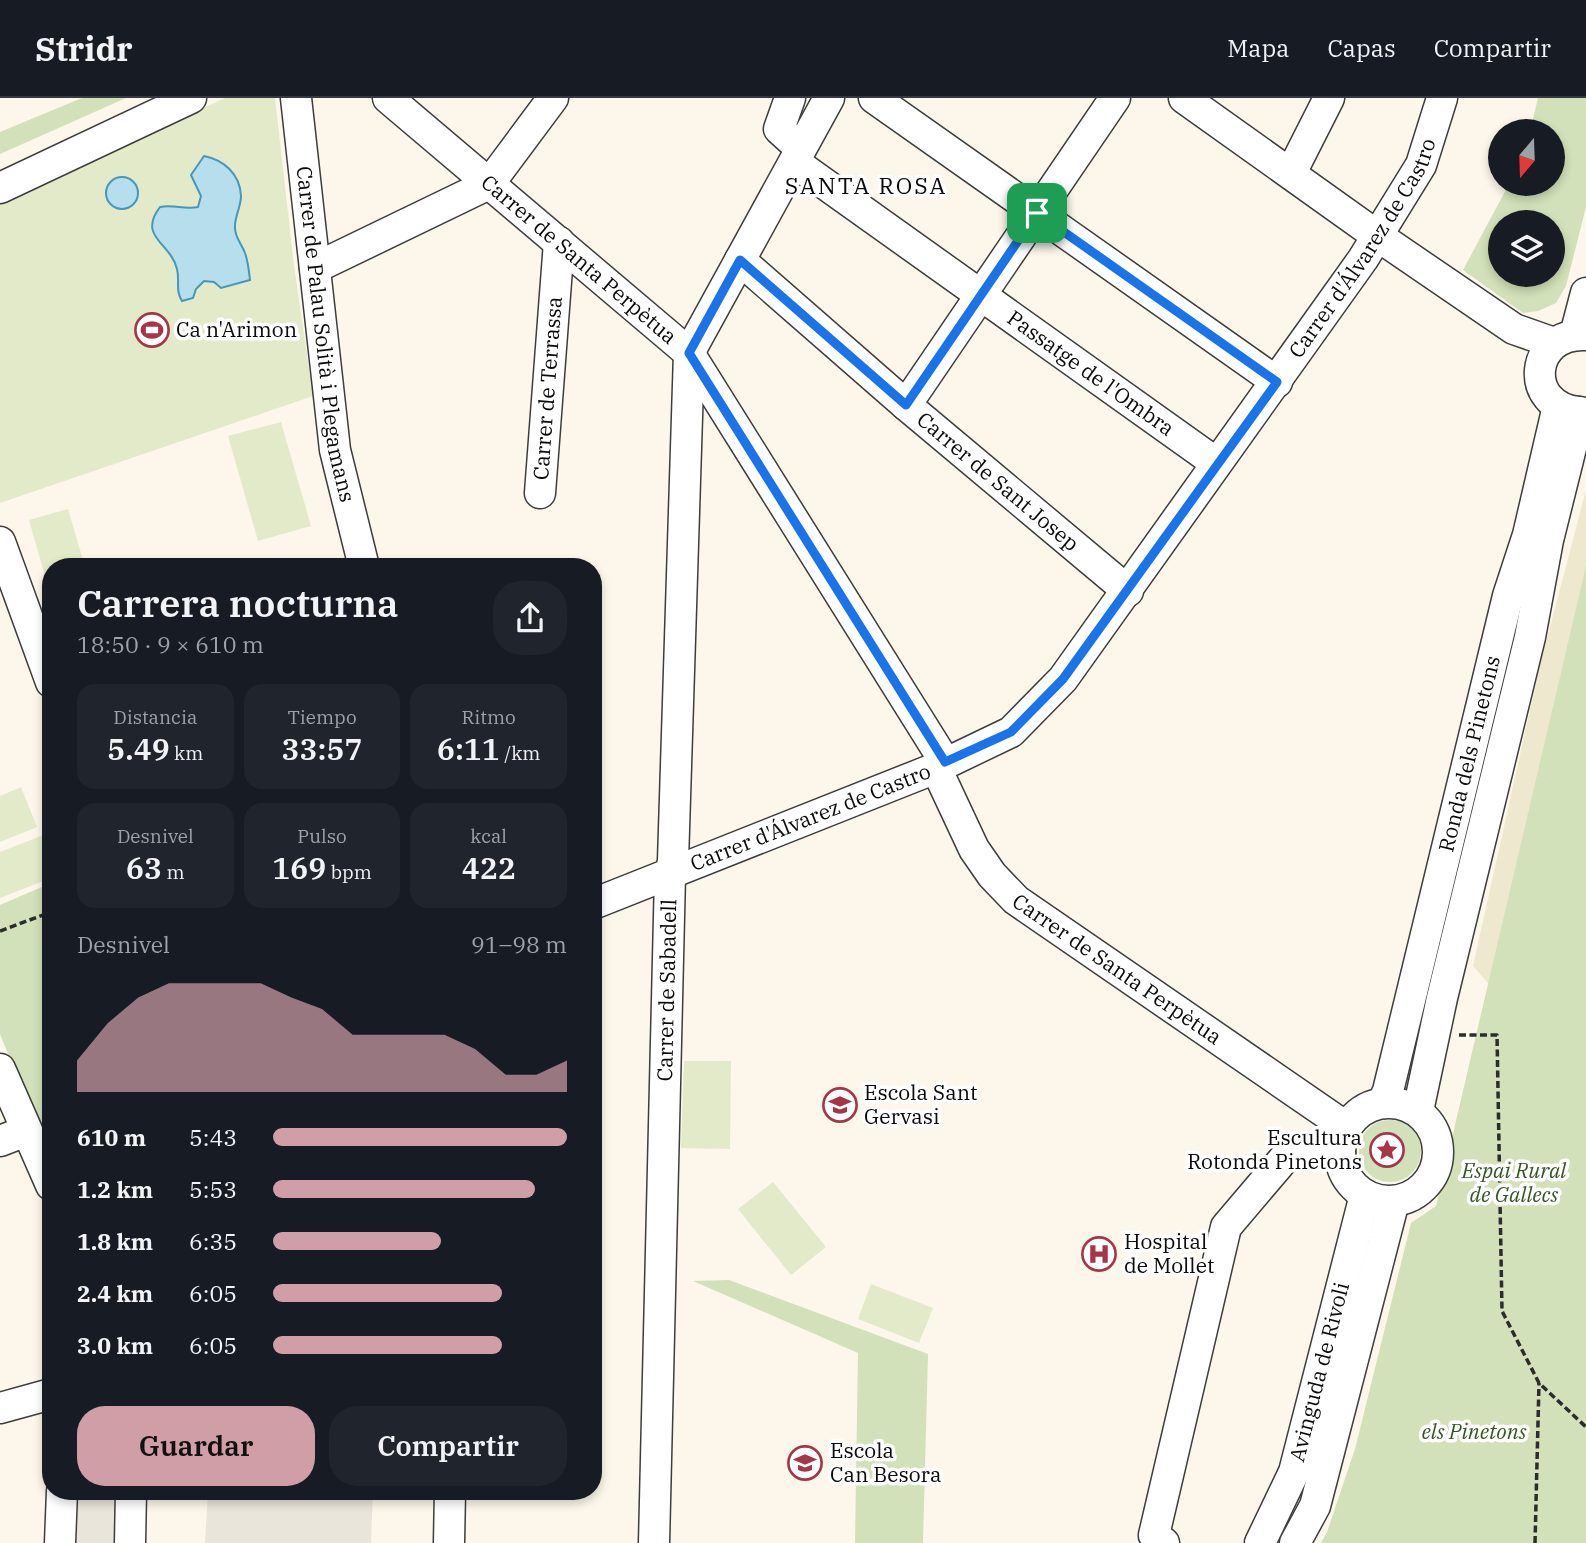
<!DOCTYPE html>
<html lang="es">
<head>
<meta charset="utf-8">
<style>
	body { margin:0; font-family:"IBM Plex Serif",serif; background:#20242c; color:#f1f3f6; height:100vh; display:flex; flex-direction:column; font-size:26px; white-space:nowrap }
	* { box-sizing:border-box; margin:0 }
	p { font-size:23px; color:#9ea1a6 }
	.icon { flex:none; width:38px; height:38px; fill:none; stroke:currentColor; stroke-width:2; stroke-linecap:round; stroke-linejoin:round }
	.map { position:relative; flex:1; overflow:hidden }
	.side { position:absolute; left:42px; top:460px; width:560px; height:942px; display:flex; flex-direction:column; background:#171b24; border-radius:28px; box-shadow:0 4px 10px #0003 }
	.side>* { flex:none }
	.needle { width:46px; rotate:199deg }
	.fabs { position:absolute; left:1488px; top:21px; display:grid; gap:14px }
	.fabs a { display:grid; place-items:center; width:77px; height:77px; border-radius:50%; background:#171b24; box-shadow:0 4px 10px #0003; font-size:35px }
	.pin { position:absolute; display:grid; place-items:center; width:60px; height:60px; color:#fff; margin:-30px; border-radius:14px; box-shadow:0 4px 10px #0006 }
	.round { display:grid; place-items:center; flex:none; width:74px; height:74px; border-radius:28px; background:#20242c }
	.head { display:flex; align-items:center; justify-content:space-between; height:119px; padding:0 35px }
	h1 { font-size:38px; font-weight:600; line-height:52px }
	.figures { display:grid; grid-template-columns:repeat(3,1fr); gap:10px; height:119px; padding:7px 35px }
	.figures div { display:grid; align-content:center; border-radius:18px; background:#20242c; text-align:center }
	.figures b { font-size:30px; font-weight:600 }
	.figures small { font-size:19px; font-weight:400 }
	.figures p { font-size:19px }
	.chart { height:196px; padding:14px 35px }
	.chart p { display:flex; justify-content:space-between }
	.chart svg { width:100%; height:126px; margin-top:7px; fill:#cf9ea7; opacity:.7 }
	.action { display:flex; gap:14px; margin-top:auto; padding:14px 35px }
	.action a { flex:1; height:80px; border-radius:28px; background:#cf9ea7; color:#111; font-size:28px; font-weight:600; line-height:80px; text-align:center }
	.action a+a { background:#20242c; color:#f1f3f6 }
	ul { padding:0 35px; list-style:none; font-size:23px }
	li { display:grid; grid-template-columns:112px 84px 1fr; align-items:center; height:52px }
	li i { height:18px; border-radius:9px; background:#cf9ea7 }
	header { display:flex; align-items:center; gap:42px; box-sizing:border-box; height:98px; padding:0 35px; background:#171b24; border-bottom:2px solid #363941 }
	header strong { font-size:33px }
	nav { display:flex; gap:38px; margin-inline-start:auto; font-size:24px }
	.map>svg:first-child { display:block }
	.farmland { fill:#eee8ce }
	.green { fill:#d2e1b9; fill-rule:evenodd }
	.pitch { fill:#e2eac9 }
	.plaza { fill:#eae5db }
	.water { fill:#b6deed; stroke:#4797b9; stroke-width:2 }
	.lines { fill:none; stroke-linecap:round; stroke-linejoin:round }
	.minor-casing { stroke:#3d3d3d; stroke-width:33 }
	.path { stroke:#2c2c2c; stroke-width:3.5; stroke-dasharray:7 3.5; stroke-linecap:butt }
	.minor { stroke:#fff; stroke-width:30 }
	.route-casing { stroke:#fff; stroke-width:14 }
	.route { stroke:#1a73e8; stroke-width:9 }
	.labels { text-anchor:middle; stroke-width:7; stroke-linejoin:round; paint-order:stroke }
	.street-label { font-size:21px; fill:#0a0a0a; stroke:#fff }
	.poi-label { font-size:21px; fill:#0a0a0a; stroke:#fff; text-anchor:start }
	.park-label { font-size:21px; font-style:italic; fill:#345824; stroke:#fff }
	.neighbourhood-label { font-size:23px; letter-spacing:2px; fill:#0a0a0a; stroke:#fff }
</style>
</head>
<body>
<header>
<strong>Stridr</strong>
<nav><a>Mapa</a><a>Capas</a><a>Compartir</a></nav>
</header>
<div class="map">
<svg width="1586" height="1445" viewBox="0 0 1586 1445">
	<rect width="100%" height="100%" fill="#fcf7ea"/>
	<path class="farmland" d="M 1586,392 L 1586,1310 L 1535,939 L 1473,868 L 1540,567 Z"/>
	<g class="green">
		<path d="M 82,0 L 126,0 L 0,56 L 0,34 Z"/>
		<path d="M 1538,0 L 1586,0 L 1586,109 L 1566,188 L 1556,205 L 1538,213 L 1523,215 L 1463,172 L 1509,86 L 1552,86 L 1552,33 L 1530,33 ZM 1500,124 L 1552,124 L 1552,177 L 1500,177 Z"/>
		<path d="M 1586,468 L 1586,1445 L 1321,1445 L 1327,1434 L 1355,1351 L 1411,1125 L 1436,1108 Z"/>
		<path d="M 51,785 L 51,1063 L 0,936 L 0,807 Z"/>
		<circle cx="1390" cy="1053" r="31"/>
		<path d="M 729,1182 L 928,1256 L 923,1445 L 855,1445 L 858,1255 L 693,1183 Z"/>
	</g>
	<g class="pitch">
		<path d="M 225,0 L 275,0 L 294,168 L 313,298 L 0,405 L 0,103 Z"/>
		<path d="M 281,324 L 311,428 L 258,443 L 228,338 Z"/>
		<path d="M 68,411 L 85,469 L 51,469 L 50,496 L 29,422 Z"/>
		<path d="M 21,689 L 37,729 L 0,744 L 0,698 Z"/>
		<path d="M 51,734 L 51,780 L 0,800 L 0,754 Z"/>
		<path d="M 684,963 L 731,963 L 730,1051 L 681,1050 Z"/>
		<path d="M 773,1084 L 826,1149 L 791,1177 L 738,1111 Z"/>
		<path d="M 871,1186 L 933,1210 L 919,1245 L 858,1221 Z"/>
	</g>
	<g class="plaza">
		<path d="M 73,1393 L 118,1393 L 116,1445 L 71,1445 Z"/>
		<path d="M 373,1393 L 371,1445 L 205,1445 L 208,1394 Z"/>
	</g>
	<g class="water">
		<path d="M 204,58 C 224,62 240,76 241,98 C 241,109 234,120 235,130 C 235,140 242,146 245,155 C 248,163 249,173 250,182 L 221,190 L 214,184 L 204,183 L 196,191 L 193,200 L 182,203 C 175,192 180,183 177,171 C 171,145 137,139 160,109 C 174,106 184,112 198,109 L 201,98 L 191,77 Z"/>
		<circle cx="122" cy="95" r="16"/>
	</g>
	<g class="lines">
		<g class="minor-casing">
			<g id="minor">
				<path id="s1" d="M 296,0 L 335,352 L 364,469"/>
				<path id="s2" d="M 388,0 L 689,255 L 945,664"/>
				<path d="M 790,0 L 779,31 L 800,50"/>
				<path d="M 874,0 L 1277,284"/>
				<path d="M 1184,0 L 1369,132 L 1514,231 L 1554,245"/>
				<path id="s3" d="M 804,71 L 1205,357"/>
				<path d="M 1291,75 L 1329,0"/>
				<path d="M 0,90 L 191,0"/>
				<path id="s4" d="M 740,162 L 906,307 L 1128,493"/>
				<path d="M 315,170 L 489,86 L 553,0"/>
				<path d="M 1575,237 L 1586,195"/>
				<path d="M 906,307 L 1115,0"/>
				<path d="M 1578,314 C 1523,308 1529,234 1586,237"/>
				<path id="s5" d="M 540,395 L 559,144"/>
				<path d="M 0,444 L 51,584"/>
				<path id="s6" d="M 936,670 L 974,751 L 992,777 L 1016,802 L 1346,1029"/>
				<path id="s7" d="M 593,806 L 936,670 L 1011,634 L 1063,581 L 1363,161 L 1421,67 L 1442,0"/>
				<path d="M 0,971 L 51,1087"/>
				<path id="s8" d="M 1383,1004 L 1388,993 L 1508,498 L 1528,437 L 1558,308"/>
				<circle cx="1389" cy="1054" r="49"/>
				<path d="M 1418,1013 L 1442,900 L 1530,539 L 1548,442 L 1580,314"/>
				<path d="M 0,1043 L 26,1033"/>
				<path d="M 0,1310 L 51,1296"/>
				<path d="M 60,1445 L 62,1393"/>
				<path d="M 130,1445 L 131,1393"/>
				<path d="M 449,1445 L 450,1393"/>
				<path id="s9" d="M 654,1445 L 670,777 L 673,763 L 689,255 L 829,0"/>
				<path d="M 1164,1445 L 1154,1437 L 1226,1129 L 1288,1056 L 1308,1050 L 1340,1055"/>
				<path id="s10" d="M 1260,1445 L 1294,1374 L 1365,1097"/>
				<path d="M 1295,1445 L 1315,1408 L 1394,1103"/>
			</g>
		</g>
		<g class="path">
			<path d="M 0,833 L 51,814"/>
			<path d="M 1459,937 L 1497,937 L 1502,1213 L 1539,1285 L 1586,1329"/>
			<path d="M 1535,1445 L 1539,1285"/>
		</g>
		<use href="#minor" class="minor"/>
	</g>
	<g class="lines">
		<g class="route-casing">
			<path id="route" d="M 1037,115 L 1277,284 L 1063,581 L 1011,634 L 945,664 L 689,255 L 740,162 L 906,307 Z"/>
		</g>
		<use href="#route" class="route"/>
	</g>
	<defs>
		<g id="stadium-ring" transform="scale(1.75)"><circle r="9.5" fill="#fff" stroke="#a63647" stroke-width="1.5"/><path d="M0-5a6.5 5 0 1 0 0 10a6.5 5 0 1 0 0-10ZM-3.5-1.8h7v3.6h-7Z" fill="#a63647"/></g>
		<g id="school-ring" transform="scale(1.75)"><circle r="9.5" fill="#fff" stroke="#a63647" stroke-width="1.5"/><path d="M0-5L7-2L0 1L-7-2ZM-4 1L0 2.5L4 1V4Q0 6-4 4Z" fill="#a63647"/></g>
		<g id="sight-ring" transform="scale(1.75)"><circle r="9.5" fill="#fff" stroke="#a63647" stroke-width="1.5"/><path d="M0-6L1.8-2.2L6-1.7L2.9 1.2L3.7 5.4L0 3.3L-3.7 5.4L-2.9 1.2L-6-1.7L-1.8-2.2Z" fill="#a63647"/></g>
		<g id="hospital-ring" transform="scale(1.75)"><circle r="9.5" fill="#fff" stroke="#a63647" stroke-width="1.5"/><path d="M-5-5h3v3.5h4V-5h3V5h-3V1.5h-4V5h-3Z" fill="#a63647"/></g>
	</defs>
	<g fill-rule="evenodd">
		<use href="#stadium-ring" x="152" y="232"/>
		<use href="#school-ring" x="840" y="1007"/>
		<use href="#sight-ring" x="1387" y="1052"/>
		<use href="#hospital-ring" x="1099" y="1156"/>
		<use href="#school-ring" x="805" y="1365"/>
	</g>
	<g class="labels">
		<g class="street-label">
			<text dy="7" stroke="none"><textPath href="#s7" startOffset="1052">Carrer d'Álvarez de Castro</textPath></text>
			<text dy="7" stroke="none"><textPath href="#s2" startOffset="250">Carrer de Santa Perpètua</textPath></text>
			<text dy="7" stroke="none"><textPath href="#s1" startOffset="238">Carrer de Palau Solità i Plegamans</textPath></text>
			<text dy="7" stroke="none"><textPath href="#s3" startOffset="352">Passatge de l'Ombra</textPath></text>
			<text dy="7" stroke="none"><textPath href="#s5" startOffset="105">Carrer de Terrassa</textPath></text>
			<text dy="7" stroke="none"><textPath href="#s4" startOffset="340">Carrer de Sant Josep</textPath></text>
			<text dy="7" stroke="none"><textPath href="#s8" startOffset="359">Ronda dels Pinetons</textPath></text>
			<text dy="7" stroke="none"><textPath href="#s7" startOffset="234">Carrer d'Álvarez de Castro</textPath></text>
			<text dy="7" stroke="none"><textPath href="#s6" startOffset="278">Carrer de Santa Perpètua</textPath></text>
			<text dy="7" stroke="none"><textPath href="#s9" startOffset="553">Carrer de Sabadell</textPath></text>
			<text dy="7" stroke="none"><textPath href="#s10" startOffset="182">Avinguda de Rivoli</textPath></text>
		</g>
		<g class="poi-label">
			<text x="176" y="239">Ca n'Arimon</text>
			<text x="864" y="1002">Escola Sant<tspan x="864" dy="24">Gervasi</tspan></text>
			<text x="1362" y="1047" text-anchor="end">Escultura<tspan x="1362" dy="24">Rotonda Pinetons</tspan></text>
			<text x="1124" y="1151">Hospital<tspan x="1124" dy="24">de Mollet</tspan></text>
			<text x="830" y="1360">Escola<tspan x="830" dy="24">Can Besora</tspan></text>
		</g>
		<g class="park-label">
			<text x="1514" y="1080">Espai Rural<tspan x="1514" dy="24">de Gallecs</tspan></text>
			<text x="1474" y="1341">els Pinetons</text>
		</g>
		<g class="neighbourhood-label">
			<text x="866" y="96">SANTA ROSA</text>
		</g>
	</g>
</svg>
<div class="fabs">
<a><svg class="needle" viewBox="-14 -14 28 28"><path d="M0-13l5 13h-10z" fill="#e53935"/><path d="M0 13l5-13h-10z" fill="#9ea1a6"/></svg></a>
<a><svg class="icon" aria-label="layers" viewBox="0 0 24 24"><path d="M12 4l9 5-9 5-9-5zM3 14l9 5 9-5"/></svg></a>
</div>
<div class="pin" style="left:1037px;top:115px;background:#1e9e55"><svg class="icon" aria-label="arrive" viewBox="0 0 24 24"><path d="M6 21V4h12l-3 4 3 4H6"/></svg></div>
<section class="side">
<div class="head"><div><h1>Carrera nocturna</h1><p>18:50 · 9 × 610 m</p></div><a class="round"><svg class="icon" aria-label="share" viewBox="0 0 24 24"><path d="M12 15V3M7 8l5-5 5 5M5 13v7h14v-7"/></svg></a></div>
<div class="figures">
<div><p>Distancia</p><b>5.49<small> km</small></b></div>
<div><p>Tiempo</p><b>33:57</b></div>
<div><p>Ritmo</p><b>6:11<small> /km</small></b></div>
</div>
<div class="figures">
<div><p>Desnivel</p><b>63<small> m</small></b></div>
<div><p>Pulso</p><b>169<small> bpm</small></b></div>
<div><p>kcal</p><b>422</b></div>
</div>
<div class="chart"><p><span>Desnivel</span>91–98 m</p>
<svg viewBox="0 0 160 44" preserveAspectRatio="none"><path d="M0 44V33L10 20L20 11L30 6L40 6L50 6L60 6L70 11L80 15L90 24L100 24L110 24L120 24L130 29L140 38L150 38L160 33V44z"/></svg>
</div>
<ul>
<li><b>610 m</b>5:43<i style="width:100%"></i></li>
<li><b>1.2 km</b>5:53<i style="width:89%"></i></li>
<li><b>1.8 km</b>6:35<i style="width:57%"></i></li>
<li><b>2.4 km</b>6:05<i style="width:78%"></i></li>
<li><b>3.0 km</b>6:05<i style="width:78%"></i></li>
</ul>
<div class="action"><a>Guardar</a><a>Compartir</a></div>
</section>
</div>
</body>
</html>
